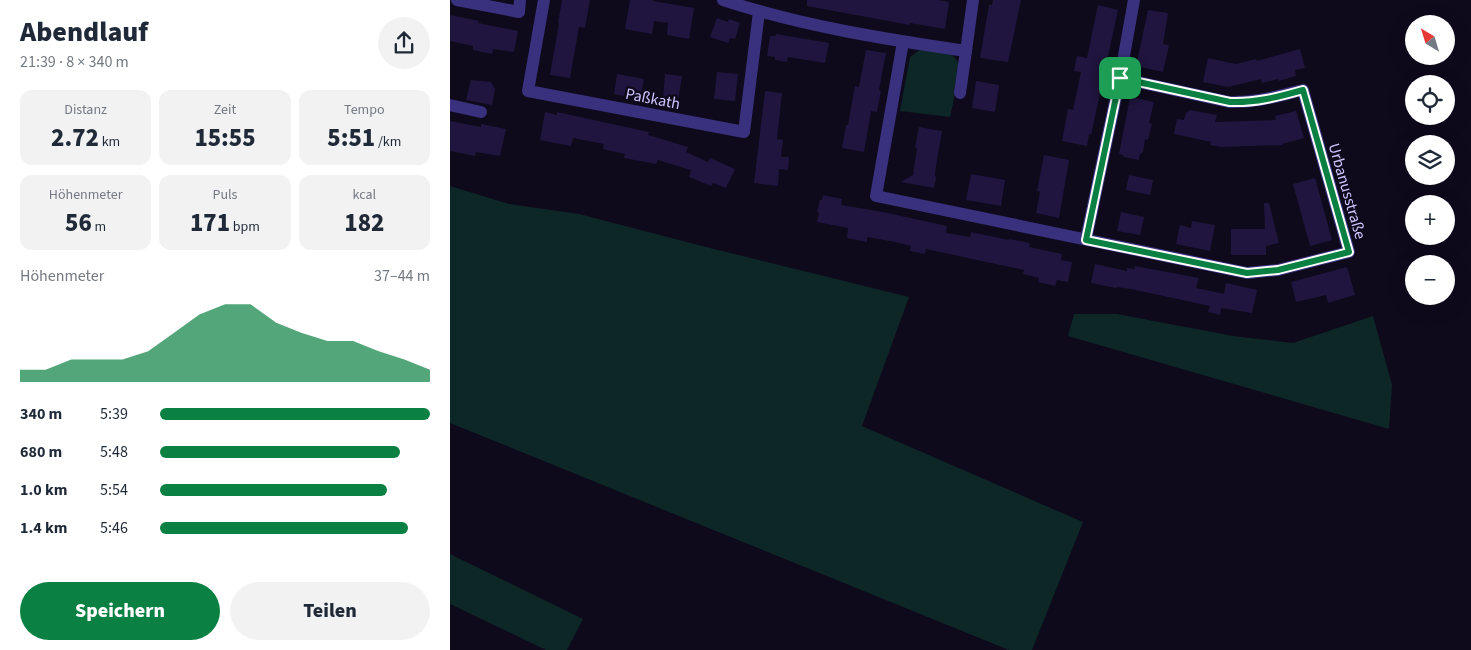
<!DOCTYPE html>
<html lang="de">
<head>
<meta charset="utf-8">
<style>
	body { margin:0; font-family:"Source Sans 3",sans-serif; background:#f2f2f3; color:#1f2937; height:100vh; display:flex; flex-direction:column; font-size:19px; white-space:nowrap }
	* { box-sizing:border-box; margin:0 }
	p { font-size:16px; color:#747a83 }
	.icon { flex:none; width:28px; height:28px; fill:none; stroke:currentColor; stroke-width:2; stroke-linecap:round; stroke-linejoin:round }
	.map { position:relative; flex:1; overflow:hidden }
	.panel { display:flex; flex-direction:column; background:#fff; width:450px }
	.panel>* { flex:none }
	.needle { width:32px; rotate:322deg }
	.buttons { position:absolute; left:955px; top:15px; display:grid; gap:10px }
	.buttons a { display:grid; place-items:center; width:50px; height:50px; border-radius:50%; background:#fff; box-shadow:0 5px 20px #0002; font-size:25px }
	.pin { position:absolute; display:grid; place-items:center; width:42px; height:42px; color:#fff; margin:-21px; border-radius:10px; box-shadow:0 2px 8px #0006 }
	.round { display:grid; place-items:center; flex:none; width:52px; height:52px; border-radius:26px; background:#f2f2f3 }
	.summary { display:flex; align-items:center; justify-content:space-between; height:85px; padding:0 20px }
	h1 { font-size:28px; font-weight:800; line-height:38px }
	.stats { display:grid; grid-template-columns:repeat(3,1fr); gap:8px; height:85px; padding:5px 20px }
	.stats div { display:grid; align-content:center; border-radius:12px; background:#f2f2f3; text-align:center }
	.stats b { font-size:25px; font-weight:800 }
	.stats small { font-size:14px; font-weight:400 }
	.stats p { font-size:14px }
	.chart { height:140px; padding:10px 20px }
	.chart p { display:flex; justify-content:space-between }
	.chart svg { width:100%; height:90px; margin-top:5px; fill:#0b8043; opacity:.7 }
	.action { display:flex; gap:10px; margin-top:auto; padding:10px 20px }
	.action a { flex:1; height:58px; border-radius:30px; background:#0b8043; color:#fff; font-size:20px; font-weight:800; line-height:58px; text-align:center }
	.action a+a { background:#f2f2f3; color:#1f2937 }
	ul { padding:0 20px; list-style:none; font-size:16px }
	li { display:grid; grid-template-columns:80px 60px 1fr; align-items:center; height:38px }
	li i { height:12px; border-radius:6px; background:#0b8043 }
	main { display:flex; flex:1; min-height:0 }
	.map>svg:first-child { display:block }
	.green { fill:#0d2626 }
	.building { fill:#20153e }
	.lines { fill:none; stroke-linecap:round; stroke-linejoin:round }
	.street { stroke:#39317e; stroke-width:12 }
	.route-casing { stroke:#fff; stroke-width:10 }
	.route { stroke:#0b8043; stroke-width:6 }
	.labels { text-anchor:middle; stroke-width:5; stroke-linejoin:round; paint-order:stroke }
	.street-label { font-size:16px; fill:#cfc5ff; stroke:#0e0a1c }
</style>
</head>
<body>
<main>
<section class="panel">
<div class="summary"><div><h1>Abendlauf</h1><p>21:39 · 8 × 340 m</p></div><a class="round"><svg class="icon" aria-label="share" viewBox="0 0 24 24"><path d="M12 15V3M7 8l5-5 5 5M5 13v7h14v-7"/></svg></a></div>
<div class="stats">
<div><p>Distanz</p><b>2.72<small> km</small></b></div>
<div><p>Zeit</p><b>15:55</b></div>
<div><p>Tempo</p><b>5:51<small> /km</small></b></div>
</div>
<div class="stats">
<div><p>Höhenmeter</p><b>56<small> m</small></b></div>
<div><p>Puls</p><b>171<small> bpm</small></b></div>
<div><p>kcal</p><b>182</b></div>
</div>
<div class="chart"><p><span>Höhenmeter</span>37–44 m</p>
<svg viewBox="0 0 160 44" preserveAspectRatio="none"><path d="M0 44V38L10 38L20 33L30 33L40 33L50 29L60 20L70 11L80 6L90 6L100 15L110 20L120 24L130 24L140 29L150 33L160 38V44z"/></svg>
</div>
<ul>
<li><b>340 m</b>5:39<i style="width:100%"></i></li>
<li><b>680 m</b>5:48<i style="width:89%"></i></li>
<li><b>1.0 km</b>5:54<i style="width:84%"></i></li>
<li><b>1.4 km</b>5:46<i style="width:92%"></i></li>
</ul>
<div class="action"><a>Speichern</a><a>Teilen</a></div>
</section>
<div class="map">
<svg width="1021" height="650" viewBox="0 0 1021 650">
	<rect width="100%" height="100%" fill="#0e0a1c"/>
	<g class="green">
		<path d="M 471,49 L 502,54 L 510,65 L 509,76 L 500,117 L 450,111 L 460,57 Z"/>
		<path d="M 0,186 L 59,204 L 129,214 L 256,247 L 459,297 L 412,426 L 633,522 L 582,650 L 559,650 L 0,423 Z"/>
		<path d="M 624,314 L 667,314 L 783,336 L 843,343 L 923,316 L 942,385 L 939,429 L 618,336 Z"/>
		<path d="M 0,554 L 133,619 L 117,650 L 96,650 L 0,604 Z"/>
	</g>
	<g class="building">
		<path d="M 112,0 L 140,0 L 135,28 L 129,27 L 120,78 L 100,75 L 109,23 L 108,23 Z"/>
		<path d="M 180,0 L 203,0 L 203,1 L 244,8 L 239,39 L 217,35 L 218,23 L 204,21 L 202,34 L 175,29 Z"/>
		<path d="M 357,0 L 488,0 L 499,2 L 495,29 L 460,23 L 460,25 L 357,6 Z"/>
		<path d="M 543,0 L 571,0 L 558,62 L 530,58 L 539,5 L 542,5 Z"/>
		<path d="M 648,5 L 668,10 L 641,135 L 639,134 L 637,146 L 612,141 L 618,109 L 623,110 L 631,72 L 624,71 L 627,56 L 637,58 Z"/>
		<path d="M 698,10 L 718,13 L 713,44 L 719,45 L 713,72 L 686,66 Z"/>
		<path d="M 0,15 L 29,21 L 28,23 L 68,31 L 64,52 L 43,49 L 42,54 L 23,50 L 23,46 L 0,41 Z"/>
		<path d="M 267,18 L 278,22 L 279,19 L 290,23 L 285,39 L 280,38 L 278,43 L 260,37 Z"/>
		<path d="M 326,34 L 379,43 L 375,63 L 338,57 L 337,62 L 325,60 L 325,57 L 317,56 L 320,36 L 325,36 Z"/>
		<path d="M 850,49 L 855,68 L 845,70 L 846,76 L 829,81 L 828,79 L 812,83 L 811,79 L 778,87 L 753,82 L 758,58 L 786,64 L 806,59 L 807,61 Z"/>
		<path d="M 416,50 L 436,53 L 429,90 L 431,91 L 427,112 L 421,111 L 414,152 L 392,148 L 396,125 L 398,125 L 405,86 L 409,87 Z"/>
		<path d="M 267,72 L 288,74 L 285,101 L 264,99 Z"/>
		<path d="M 167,74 L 194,79 L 190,99 L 164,94 Z"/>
		<path d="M 215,74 L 232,76 L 228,101 L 213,100 Z"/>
		<path d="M 21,80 L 41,82 L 45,89 L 42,105 L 16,100 Z"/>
		<path d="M 526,81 L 549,85 L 545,112 L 522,108 Z"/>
		<path d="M 315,91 L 332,93 L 327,139 L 333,140 L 331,157 L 339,157 L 338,170 L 329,169 L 328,186 L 304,183 Z"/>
		<path d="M 680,97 L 704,102 L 699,123 L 702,124 L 698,140 L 695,139 L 693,152 L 690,154 L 689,160 L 674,157 L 673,155 L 669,154 Z"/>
		<path d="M 740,110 L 767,115 L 765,122 L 826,120 L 825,116 L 846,111 L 854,138 L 832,144 L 833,145 L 771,147 L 760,145 L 761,142 L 724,134 L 727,119 L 734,120 L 736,113 Z"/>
		<path d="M 95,112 L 107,115 L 107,112 L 199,132 L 198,135 L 238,147 L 236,152 L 258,162 L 260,158 L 285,169 L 276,188 L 263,183 L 261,186 L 239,177 L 241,170 L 208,160 L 206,164 L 174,158 L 175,154 L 153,149 L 154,144 L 123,138 L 121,146 L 90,140 Z"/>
		<path d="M 0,121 L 31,127 L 31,124 L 56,129 L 50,156 L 26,152 L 25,156 L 0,151 Z"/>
		<path d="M 469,127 L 492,131 L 486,166 L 485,175 L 486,178 L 484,188 L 451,182 L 463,175 L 467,148 L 465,148 Z"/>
		<path d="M 594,155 L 619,160 L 609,218 L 586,213 L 590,192 L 587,191 Z"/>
		<path d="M 521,174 L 555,180 L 551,206 L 516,200 Z"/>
		<path d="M 679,175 L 703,180 L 700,195 L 676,190 Z"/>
		<path d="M 865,178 L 882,240 L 860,246 L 843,184 Z"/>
		<path d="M 373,195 L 392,199 L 391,205 L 433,212 L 497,226 L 496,233 L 520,237 L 521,232 L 559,240 L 559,239 L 580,243 L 579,247 L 612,254 L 611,260 L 622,262 L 618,282 L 607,280 L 605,286 L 588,282 L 589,278 L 573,274 L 574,270 L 476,249 L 475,254 L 460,251 L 461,246 L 446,242 L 417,237 L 417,242 L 397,238 L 398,228 L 367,222 L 369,213 L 367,212 L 370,200 L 372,200 Z"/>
		<path d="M 814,203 L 819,203 L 829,243 L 816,246 L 816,255 L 781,255 L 781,229 L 815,229 Z"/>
		<path d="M 671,212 L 694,217 L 690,235 L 667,231 Z"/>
		<path d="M 742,221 L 765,225 L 760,251 L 726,244 L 730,225 L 741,228 Z"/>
		<path d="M 645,264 L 677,271 L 677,268 L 685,269 L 685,266 L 749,278 L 746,288 L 774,294 L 776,283 L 807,290 L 802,313 L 771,308 L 770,315 L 758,312 L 760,306 L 681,289 L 667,287 L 666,288 L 641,283 Z"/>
		<path d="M 897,267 L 905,295 L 878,303 L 876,295 L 846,302 L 841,282 Z"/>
	</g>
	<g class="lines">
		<g class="street">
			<path d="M 7,0 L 69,12 L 70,0"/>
			<path d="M 94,0 L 78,91 L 294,132 L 309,12"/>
			<path d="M 273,0 C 352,26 434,39 516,51 L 510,93"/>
			<path d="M 453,42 L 426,196 L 797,273 L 828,270 L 899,252 L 853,90 C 828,96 805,103 779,102 L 670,78"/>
			<path d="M 516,51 L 523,0"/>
			<path d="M 0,105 L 31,112"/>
			<path d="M 636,239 L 670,78 L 684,0"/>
		</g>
	</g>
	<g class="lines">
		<g class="route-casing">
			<path id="route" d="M 670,78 L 780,102 C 805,103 828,97 853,90 L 899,252 L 828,270 L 797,273 L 636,240 Z"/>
		</g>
		<use href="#route" class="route"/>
	</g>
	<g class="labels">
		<g class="street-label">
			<text transform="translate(203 98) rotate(11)" y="6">Paßkath</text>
			<text transform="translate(898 191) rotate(74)" y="6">Urbanusstraße</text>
		</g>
	</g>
</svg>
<div class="buttons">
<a><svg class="needle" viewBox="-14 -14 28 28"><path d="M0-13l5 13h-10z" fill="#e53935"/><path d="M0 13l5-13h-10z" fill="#747a83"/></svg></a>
<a><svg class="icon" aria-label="locate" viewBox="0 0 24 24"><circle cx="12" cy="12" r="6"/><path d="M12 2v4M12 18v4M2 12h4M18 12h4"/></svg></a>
<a><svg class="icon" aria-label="layers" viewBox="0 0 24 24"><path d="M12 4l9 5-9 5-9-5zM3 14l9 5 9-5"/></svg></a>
<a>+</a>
<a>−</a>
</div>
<div class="pin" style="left:670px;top:78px;background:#1e9e55"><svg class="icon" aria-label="arrive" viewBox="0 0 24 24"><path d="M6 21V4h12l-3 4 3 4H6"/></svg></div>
</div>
</main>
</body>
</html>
